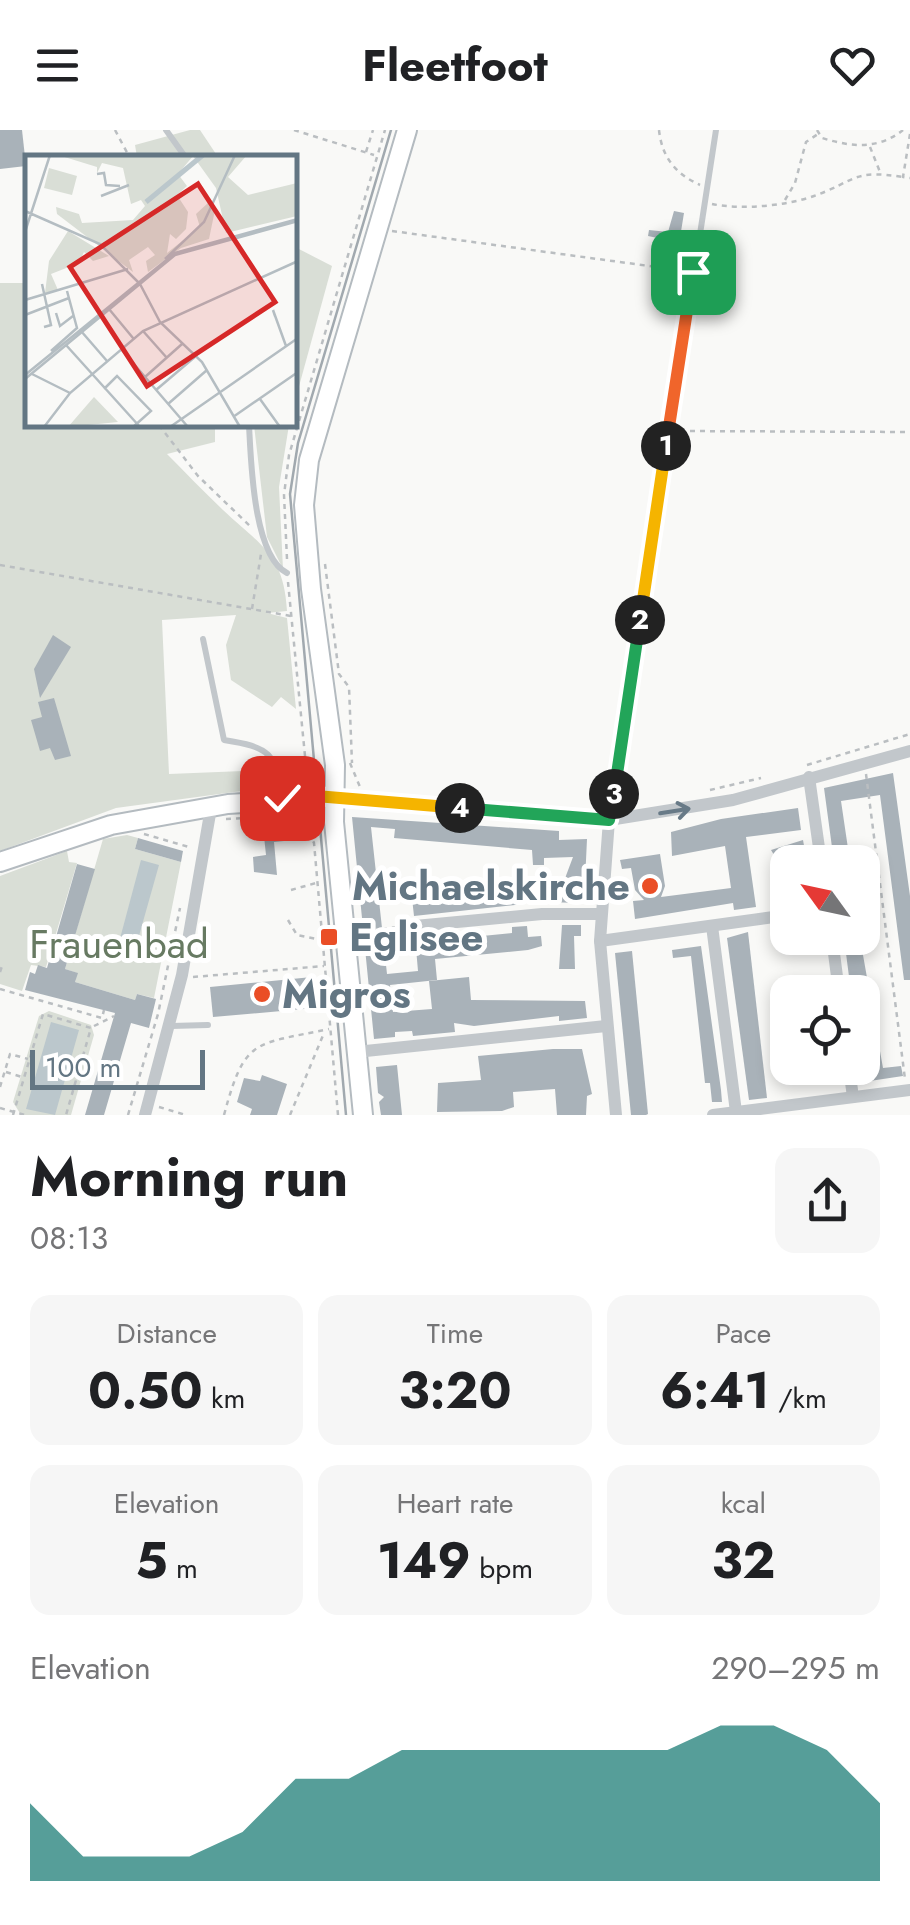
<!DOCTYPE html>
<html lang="en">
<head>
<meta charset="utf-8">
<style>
	body { margin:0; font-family:Jost,sans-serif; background:#f6f6f6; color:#202124; height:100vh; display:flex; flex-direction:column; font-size:38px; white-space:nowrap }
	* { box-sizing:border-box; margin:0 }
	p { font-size:32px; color:#757577 }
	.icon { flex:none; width:55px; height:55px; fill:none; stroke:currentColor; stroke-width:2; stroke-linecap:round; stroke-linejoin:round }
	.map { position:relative; height:985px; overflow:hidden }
	.side { display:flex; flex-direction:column; background:#fff; flex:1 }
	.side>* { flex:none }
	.needle { width:65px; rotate:303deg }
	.tools { position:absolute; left:770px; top:715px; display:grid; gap:20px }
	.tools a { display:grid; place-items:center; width:110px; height:110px; border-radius:20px; background:#fff; box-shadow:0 5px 15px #0003; font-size:50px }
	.scale { position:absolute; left:30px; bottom:25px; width:175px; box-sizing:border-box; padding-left:10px; border:5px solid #637683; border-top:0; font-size:28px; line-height:35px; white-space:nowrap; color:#637683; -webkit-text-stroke:8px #fff; paint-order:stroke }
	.pin { position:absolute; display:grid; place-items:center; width:85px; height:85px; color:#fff; margin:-42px; border-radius:20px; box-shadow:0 5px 15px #0006 }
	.km { position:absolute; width:50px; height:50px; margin:-25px; border-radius:50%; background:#222; color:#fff; font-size:28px; line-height:50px; text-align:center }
	.round { display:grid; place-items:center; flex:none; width:105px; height:105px; border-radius:20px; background:#f6f6f6 }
	.headline { display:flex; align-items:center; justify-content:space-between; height:170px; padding:0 30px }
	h1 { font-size:55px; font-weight:700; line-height:75px }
	.figures { display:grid; grid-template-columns:repeat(3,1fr); gap:15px; height:170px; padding:10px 30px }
	.figures div { display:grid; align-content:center; border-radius:20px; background:#f6f6f6; text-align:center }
	.figures b { font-size:50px; font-weight:700 }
	.figures small { font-size:28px; font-weight:400 }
	.figures p { font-size:28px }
	.chart { height:280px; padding:20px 30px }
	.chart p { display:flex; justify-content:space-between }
	.chart svg { width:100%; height:180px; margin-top:10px; fill:#0f766e; opacity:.7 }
	header { display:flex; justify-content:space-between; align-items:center; height:130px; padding:0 30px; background:#fff; font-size:45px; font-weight:700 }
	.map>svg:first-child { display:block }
	.green { fill:#d9ded6 }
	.water { fill:#bbc7cc }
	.building { fill:#a9b2b9 }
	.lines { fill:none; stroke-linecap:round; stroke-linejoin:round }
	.secondary-casing { stroke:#b4bbc0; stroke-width:22 }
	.path { stroke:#babec1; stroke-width:2.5; stroke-dasharray:5 5; stroke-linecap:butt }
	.lane { stroke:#c2c7cb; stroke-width:6 }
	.street { stroke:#c2c7cb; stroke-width:12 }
	.secondary { stroke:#fff; stroke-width:18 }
	.tram { stroke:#a1a9af; stroke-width:2.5 }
	.oneway { stroke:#687a87 }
	.split-1-casing { stroke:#fff; stroke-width:20 }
	.split-2-casing { stroke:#fff; stroke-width:20 }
	.split-3-casing { stroke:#fff; stroke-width:20 }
	.split-4-casing { stroke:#fff; stroke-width:20 }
	.split-5-casing { stroke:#fff; stroke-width:20 }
	.split-1 { stroke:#f0652b; stroke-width:12 }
	.split-2 { stroke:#f5b400; stroke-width:12 }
	.split-3 { stroke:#22a559; stroke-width:12 }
	.split-4 { stroke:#22a559; stroke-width:12 }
	.split-5 { stroke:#f5b400; stroke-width:12 }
	.poi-dot { fill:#ea4e26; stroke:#fff; stroke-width:4 }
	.labels { text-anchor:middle; stroke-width:10; stroke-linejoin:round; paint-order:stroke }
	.poi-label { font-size:40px; font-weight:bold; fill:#637683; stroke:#fff; text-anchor:start }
	.park-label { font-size:40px; fill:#677a62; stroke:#fff }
	.inset-river { fill:none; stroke:#bbc7cc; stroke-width:5 }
	.inset-road { fill:none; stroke:#b4bdc2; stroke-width:2.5 }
	.view { fill:#d62828; fill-opacity:0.15; stroke:#d62828; stroke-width:5 }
	.inset-edge { fill:none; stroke:#637683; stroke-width:5 }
</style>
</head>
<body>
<header><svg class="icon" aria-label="menu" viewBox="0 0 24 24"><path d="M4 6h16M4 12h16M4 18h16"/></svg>Fleetfoot<svg class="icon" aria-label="heart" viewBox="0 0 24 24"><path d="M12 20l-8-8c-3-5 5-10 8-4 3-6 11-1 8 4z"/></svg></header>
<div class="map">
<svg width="910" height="985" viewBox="0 0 910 985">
	<rect width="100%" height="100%" fill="#f9f9f7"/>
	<g class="green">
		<path d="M 190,0 L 200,0 L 218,27 L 137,27 L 135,15 Z"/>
		<path d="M 295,117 L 332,136 L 295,271 Z"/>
		<path d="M 0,153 L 27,153 L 28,295 L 215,295 L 215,312 L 167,324 C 186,343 204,362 223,380 C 260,415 284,424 287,481 L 267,483 L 287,488 L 296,579 L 281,567 L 272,577 L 231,550 L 226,515 L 236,485 L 162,490 L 169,644 L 243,641 L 249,660 L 116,678 L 0,721 Z"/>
		<path d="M 254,295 L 289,295 L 279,357 L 283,439 L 267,407 Z"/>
		<path d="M 127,705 L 138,708 L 135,719 L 181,732 L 154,868 L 137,864 L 135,870 L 75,852 L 77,843 L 65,839 L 103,709 Z"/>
		<path d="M 67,721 L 69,732 L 77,733 L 46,837 L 31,835 L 22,861 L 0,854 L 0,746 Z"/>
		<path d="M 49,881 L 91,895 L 94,905 L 71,985 L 21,985 L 13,972 L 39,886 Z"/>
	</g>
	<g class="water">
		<path d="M 141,730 L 159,735 L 135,820 L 118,816 Z"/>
		<path d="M 51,892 L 79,900 L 55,985 L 26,979 Z"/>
	</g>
	<g class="building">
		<path d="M 0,0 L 22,0 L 26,36 L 0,39 Z"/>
		<path d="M 674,81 L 684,83 L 678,120 L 666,118 L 667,110 L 648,106 L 649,100 L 668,102 Z"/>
		<path d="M 53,505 L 71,517 L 40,568 L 34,539 Z"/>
		<path d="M 54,568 L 71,626 L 55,630 L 50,618 L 40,621 L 31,590 L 42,587 L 38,572 Z"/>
		<path d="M 893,643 L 910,766 L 910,850 L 904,850 L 880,665 L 841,671 L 850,732 L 834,732 L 824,658 Z"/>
		<path d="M 798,678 L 801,700 L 746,707 L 756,777 L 734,780 L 733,773 L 635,789 L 633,771 L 644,770 L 635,760 L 631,738 L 622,739 L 620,730 L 660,724 L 665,756 L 661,767 L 731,758 L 725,716 L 672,726 L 671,702 L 721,689 Z"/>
		<path d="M 352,687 L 559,701 L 559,710 L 587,709 L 584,773 L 541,772 L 539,751 L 564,751 L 573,727 L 544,728 L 544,735 L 533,735 L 532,720 L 394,708 L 395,699 L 371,697 L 387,844 L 418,841 L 416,818 L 444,815 L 443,804 L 471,801 L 472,807 L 512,803 L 512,797 L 527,796 L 528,807 L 541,806 L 542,816 L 528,820 L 435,829 L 437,850 L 390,855 L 393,882 L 432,879 L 429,851 L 469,847 L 471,870 L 585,871 L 587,888 L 559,891 L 559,886 L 474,896 L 454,893 L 455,902 L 413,906 L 412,901 L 395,902 L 395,907 L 374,909 Z"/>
		<path d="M 292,694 L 294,710 L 274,712 L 277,745 L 254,742 L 253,727 L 266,725 L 263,697 Z"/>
		<path d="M 138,708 L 183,721 L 181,732 L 135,719 Z"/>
		<path d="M 803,710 L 807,732 L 788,732 L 788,748 L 771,720 Z"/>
		<path d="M 77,734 L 95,739 L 65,839 L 78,843 L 75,852 L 135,870 L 137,864 L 156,869 L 149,898 L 131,893 L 104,985 L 85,985 L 115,883 L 25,860 L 30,842 L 35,844 L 38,835 L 47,838 Z"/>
		<path d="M 522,755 L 524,774 L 414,786 L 411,759 L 423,758 L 424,762 Z"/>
		<path d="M 562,795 L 581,795 L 581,806 L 574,806 L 575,839 L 559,839 Z"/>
		<path d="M 748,802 L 767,968 L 749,970 L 727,808 Z"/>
		<path d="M 844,808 L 860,808 L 883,938 L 901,936 L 903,946 L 863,952 L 862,862 L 851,862 Z"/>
		<path d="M 701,816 L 721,960 L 722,972 L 712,972 L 710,953 L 705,953 L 691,826 L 673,828 L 672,820 Z"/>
		<path d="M 632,821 L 648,984 L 646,985 L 631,985 L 615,823 Z"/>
		<path d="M 312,847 L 315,878 L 213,887 L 210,857 Z"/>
		<path d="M 553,919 L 582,919 L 592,964 L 587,966 L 586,985 L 557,985 L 555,959 L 513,962 L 514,977 L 502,981 L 437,982 L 438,953 L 481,950 L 478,926 Z"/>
		<path d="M 397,935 L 402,985 L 381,985 L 379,972 L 384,967 L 378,963 L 376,937 Z"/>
		<path d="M 262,945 L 287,954 L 277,985 L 250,985 L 252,979 L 237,972 L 244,948 L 260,951 Z"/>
	</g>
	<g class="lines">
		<g class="secondary-casing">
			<g id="secondary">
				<path d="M 0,732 L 111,695 L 228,674 L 334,667"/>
				<path d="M 363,985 L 334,692 L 335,635 L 311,459 L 304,375 L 309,330 L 407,0"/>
			</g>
		</g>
		<g class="path">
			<path d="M 115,0 L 130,28"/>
			<path d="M 294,0 L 374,25"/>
			<path d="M 659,0 C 662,28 676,44 700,55"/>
			<path d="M 817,0 L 822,8 C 851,17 878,20 903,0"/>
			<path d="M 910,4 L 903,47 L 910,48"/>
			<path d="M 870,17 L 880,42"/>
			<path d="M 366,22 L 373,0"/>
			<path d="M 785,70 L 795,53 L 806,12 L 818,4"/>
			<path d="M 712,74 C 741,80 785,76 814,66 C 856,51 852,39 903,47"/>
			<path d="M 392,101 L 686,141"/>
			<path d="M 159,295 L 198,346 L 251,397"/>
			<path d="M 680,301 L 910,302"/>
			<path d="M 287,429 L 284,365 L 289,325 L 385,0"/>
			<path d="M 325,434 L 339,544 L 349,557 L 352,633"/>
			<path d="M 0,435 L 291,486"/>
			<path d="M 288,452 L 305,626 L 299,652"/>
			<path d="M 252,479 L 261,424"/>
			<path d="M 350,633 L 360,657"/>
			<path d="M 807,635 L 910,604"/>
			<path d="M 306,638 L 323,636"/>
			<path d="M 866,644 L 905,949"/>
			<path d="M 710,660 L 761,648"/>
			<path d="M 301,684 L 314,713 L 338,985"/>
			<path d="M 226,689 L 298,685"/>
			<path d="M 144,704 L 189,717"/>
			<path d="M 291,760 L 316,753"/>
			<path d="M 288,790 L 297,805 L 322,810"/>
			<path d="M 362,800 L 404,797"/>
			<path d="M 0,842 L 2,836"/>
			<path d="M 193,847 L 324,836"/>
			<path d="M 0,859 L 102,888 L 104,880"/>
			<path d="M 94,896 L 114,886"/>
			<path d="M 6,942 L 22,947"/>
			<path d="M 0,957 L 10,924 L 28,929"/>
			<path d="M 159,977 L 186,985"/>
			<path d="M 0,978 L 25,985"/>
			<path d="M 13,985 L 43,884 L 91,898 L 66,985"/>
			<path d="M 128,985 L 158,884 L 180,778"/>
			<path d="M 224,985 C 245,907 254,915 329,899"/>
			<path d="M 290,985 L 324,903"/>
		</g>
		<g class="lane">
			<path d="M 166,0 L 186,28"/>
			<path d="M 249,295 C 251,330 253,426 287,443"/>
			<path d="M 203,509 L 224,610 C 269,617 277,623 282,668"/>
			<path d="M 610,689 L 716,0"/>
			<path d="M 171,896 L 208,895"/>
		</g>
		<g class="street">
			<path d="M 809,647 L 821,732"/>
			<path d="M 334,667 L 609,690 L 733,670 L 910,621"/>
			<path d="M 609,690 L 600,811 L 616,985"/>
			<path d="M 415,796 L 542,784 L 600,784"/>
			<path d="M 712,796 L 736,982"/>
			<path d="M 832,808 L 839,862"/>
			<path d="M 600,811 L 788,785"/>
			<path d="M 356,922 L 606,896"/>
			<path d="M 849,938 L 853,967"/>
			<path d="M 145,985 L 182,845 L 211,678"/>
			<path d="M 713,985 L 910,960"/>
		</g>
		<use href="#secondary" class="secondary"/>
		<path class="tram" d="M 346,985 L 290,364 L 298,313 L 391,0"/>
	</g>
	<defs><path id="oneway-shaft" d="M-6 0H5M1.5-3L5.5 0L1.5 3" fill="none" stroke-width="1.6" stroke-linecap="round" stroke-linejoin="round" transform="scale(2.5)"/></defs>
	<use class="oneway" href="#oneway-shaft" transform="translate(675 681) rotate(-9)"/>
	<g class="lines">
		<g class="split-1-casing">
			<path id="split-1" d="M 666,316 L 693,142"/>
		</g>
		<g class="split-2-casing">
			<path id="split-2" d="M 640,490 L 666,316"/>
		</g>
		<g class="split-3-casing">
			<path id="split-3" d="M 614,664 L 640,490"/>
		</g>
		<g class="split-4-casing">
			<path id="split-4" d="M 460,678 L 609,690 L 614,664"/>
		</g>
		<g class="split-5-casing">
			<path id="split-5" d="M 282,668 L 316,666 L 460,678"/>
		</g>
		<use href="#split-1" class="split-1"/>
		<use href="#split-2" class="split-2"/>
		<use href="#split-3" class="split-3"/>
		<use href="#split-4" class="split-4"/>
		<use href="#split-5" class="split-5"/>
	</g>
	<g class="poi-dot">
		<circle cx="650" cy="756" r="10"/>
		<rect x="319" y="797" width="20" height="20" rx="5"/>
		<circle cx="262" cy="864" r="10"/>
	</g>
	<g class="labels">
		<g class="poi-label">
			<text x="630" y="770" text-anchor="end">Michaelskirche</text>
			<text x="349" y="821">Eglisee</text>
			<text x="282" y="878">Migros</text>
		</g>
		<g class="park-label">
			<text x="119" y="828">Frauenbad</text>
		</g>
	</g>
	<g transform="translate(25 25)">
		<rect width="272" height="272" fill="#f9f9f7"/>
		<path d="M 33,0 L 222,0 L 203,22 L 223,40 L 272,28 L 272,61 L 201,78 L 191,33 L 168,1 L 153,19 L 162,31 L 152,40 L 163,57 L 161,74 L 151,84 L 145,79 L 142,98 L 175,72 L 171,59 L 183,48 L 190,55 L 184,84 L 156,93 L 123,117 L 121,106 L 130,100 L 123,92 L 104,105 L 108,117 L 32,59 L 31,52 L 54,59 L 57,68 L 108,65 L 120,51 L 116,45 L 106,49 L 98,13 L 77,8 L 72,18 L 72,12 ZM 24,13 L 52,21 L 47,40 L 19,33 ZM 43,76 L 84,101 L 68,106 L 59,97 L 54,108 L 26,119 L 33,135 L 20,138 L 24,106 ZM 69,242 L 93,267 L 43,272 L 62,250 Z" fill="#d9ded6"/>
		<path class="inset-river" d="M 121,47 L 178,0"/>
		<path class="inset-road" d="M 72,19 L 79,18 L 81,30 L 95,31M 76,41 L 104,30M 0,56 L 75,89 L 115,129M 0,77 L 25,0M 140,104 L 179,67 L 210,0M 17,129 L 26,170 L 19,172M 115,129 L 135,167 L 177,207 L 215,272M 0,145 L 103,114M 84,154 L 108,183M 31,158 L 35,171 L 48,161M 0,160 L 44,143M 250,161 L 248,155 L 261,191M 56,176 L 82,206M 118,176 L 142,203M 41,190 L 115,272M 96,194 L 163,272M 26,196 L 52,173 L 42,136M 7,219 L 45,238M 0,220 L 150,98 L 273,64M 120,222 L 157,189M 0,224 L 150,100 L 273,66M 79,234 L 92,221 L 126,256 L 108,272M 131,235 L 171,201M 235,244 L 255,272M 143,249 L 182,215M 208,262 L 273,217M 19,272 L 45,238 L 118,176 L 273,106M 145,272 L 273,183"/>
		<path class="view" d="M 173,29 L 250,147 L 122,231 L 45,112 Z"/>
		<rect width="272" height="272" class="inset-edge"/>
	</g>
</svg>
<div class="tools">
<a><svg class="needle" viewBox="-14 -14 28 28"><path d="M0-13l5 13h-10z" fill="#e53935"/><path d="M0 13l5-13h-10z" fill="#757577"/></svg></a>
<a><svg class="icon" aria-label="locate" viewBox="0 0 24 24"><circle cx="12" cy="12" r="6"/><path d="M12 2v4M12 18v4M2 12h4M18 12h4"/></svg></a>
</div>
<div class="scale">100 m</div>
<div class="pin" style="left:693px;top:142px;background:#1e9e55"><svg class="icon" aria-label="arrive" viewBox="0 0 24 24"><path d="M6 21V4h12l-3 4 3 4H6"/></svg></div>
<div class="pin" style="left:282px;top:668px;background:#d93025"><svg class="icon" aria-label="check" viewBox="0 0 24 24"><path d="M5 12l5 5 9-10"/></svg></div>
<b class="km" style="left:666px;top:316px">1</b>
<b class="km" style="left:640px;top:490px">2</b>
<b class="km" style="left:614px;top:664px">3</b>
<b class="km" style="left:460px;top:678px">4</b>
</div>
<section class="side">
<div class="headline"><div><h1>Morning run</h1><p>08:13</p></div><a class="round"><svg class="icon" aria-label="share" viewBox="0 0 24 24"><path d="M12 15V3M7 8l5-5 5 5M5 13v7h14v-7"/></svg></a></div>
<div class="figures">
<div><p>Distance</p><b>0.50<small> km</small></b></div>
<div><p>Time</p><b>3:20</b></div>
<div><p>Pace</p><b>6:41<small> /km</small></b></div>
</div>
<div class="figures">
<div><p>Elevation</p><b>5<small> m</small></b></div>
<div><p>Heart rate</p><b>149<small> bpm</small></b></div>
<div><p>kcal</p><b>32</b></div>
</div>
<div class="chart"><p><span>Elevation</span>290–295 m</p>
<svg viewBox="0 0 160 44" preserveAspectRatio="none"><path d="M0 44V25L10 38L20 38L30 38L40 32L50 19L60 19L70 12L80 12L90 12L100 12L110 12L120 12L130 6L140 6L150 12L160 25V44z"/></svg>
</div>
</section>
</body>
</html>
